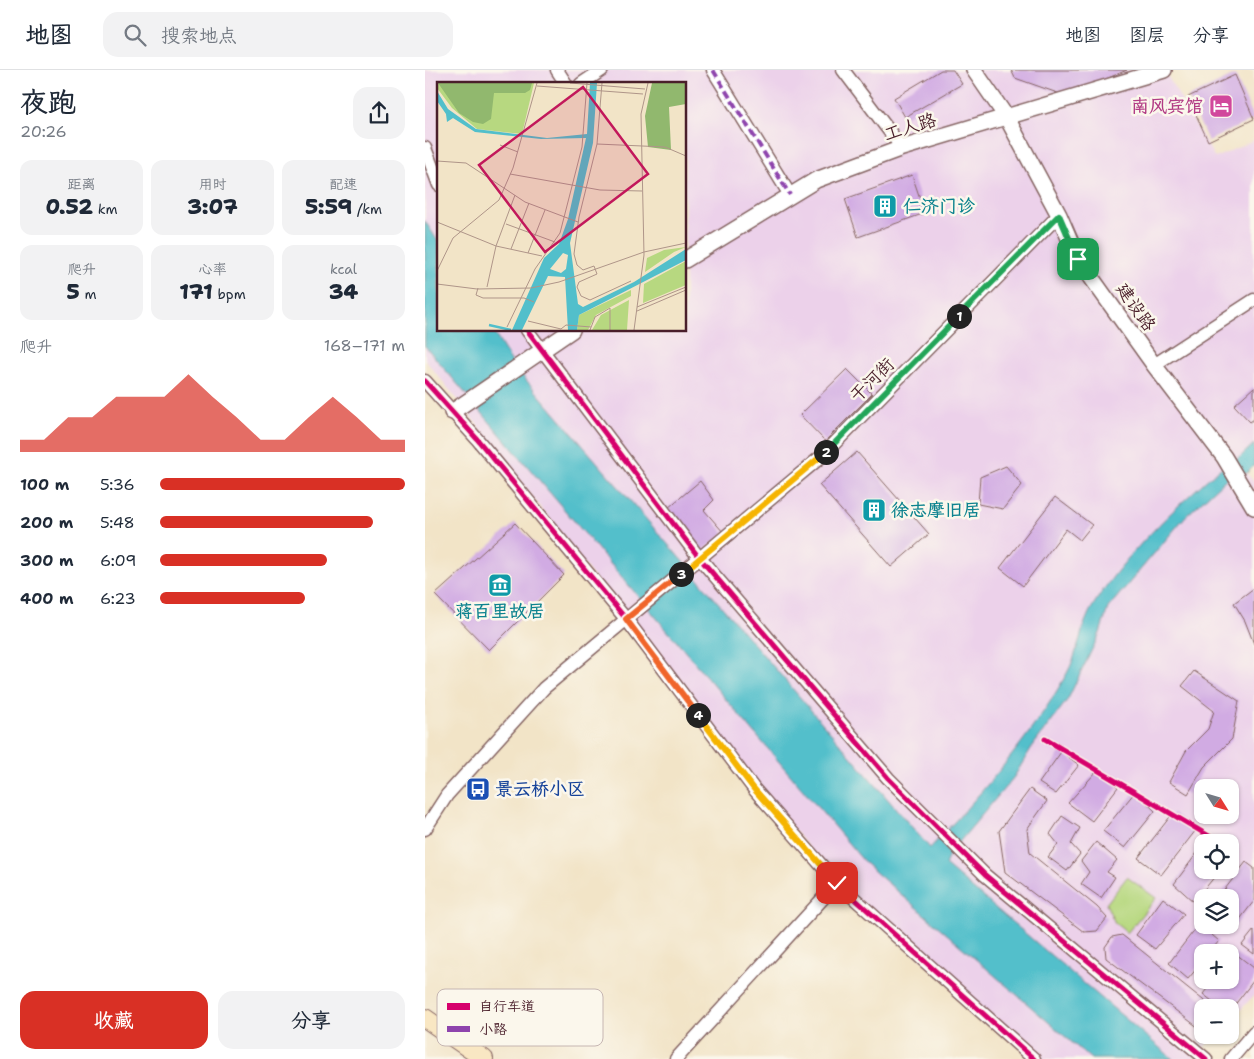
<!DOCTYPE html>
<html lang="zh">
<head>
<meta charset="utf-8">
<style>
	body { margin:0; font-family:"Shantell Sans","LXGW WenKai TC",sans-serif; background:#f2f2f3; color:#1f2937; height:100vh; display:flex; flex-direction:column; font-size:19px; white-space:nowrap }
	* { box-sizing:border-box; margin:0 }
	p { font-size:16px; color:#747a83 }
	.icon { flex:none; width:28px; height:28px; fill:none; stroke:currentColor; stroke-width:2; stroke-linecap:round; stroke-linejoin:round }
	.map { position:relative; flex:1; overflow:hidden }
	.details { display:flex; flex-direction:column; background:#fff; width:425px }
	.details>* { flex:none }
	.needle { width:32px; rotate:127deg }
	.controls { position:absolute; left:769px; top:709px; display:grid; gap:10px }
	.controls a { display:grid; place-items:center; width:45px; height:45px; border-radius:10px; background:#fff; box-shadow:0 1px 4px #0004; font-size:25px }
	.pin { position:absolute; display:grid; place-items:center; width:42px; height:42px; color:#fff; margin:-21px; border-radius:10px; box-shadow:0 2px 8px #0006 }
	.km { position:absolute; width:25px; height:25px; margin:-12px; border-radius:50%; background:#222; color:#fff; font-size:14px; line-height:25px; text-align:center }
	.round { display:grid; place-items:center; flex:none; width:52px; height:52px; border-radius:15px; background:#f2f2f3 }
	.overview { display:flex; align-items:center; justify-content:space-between; height:85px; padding:0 20px }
	h1 { font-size:28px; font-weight:800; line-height:38px }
	.figures { display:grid; grid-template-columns:repeat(3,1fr); gap:8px; height:85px; padding:5px 20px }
	.figures div { display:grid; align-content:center; border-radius:12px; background:#f2f2f3; text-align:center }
	.figures b { font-size:21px; font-weight:800 }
	.figures small { font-size:14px; font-weight:400 }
	.figures p { font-size:14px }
	.chart { height:140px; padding:10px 20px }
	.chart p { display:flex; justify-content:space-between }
	.chart svg { width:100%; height:90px; margin-top:5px; fill:#d93025; opacity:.7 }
	.cta { display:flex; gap:10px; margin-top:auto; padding:10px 20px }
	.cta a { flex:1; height:58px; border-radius:15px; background:#d93025; color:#fff; font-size:20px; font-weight:800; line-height:58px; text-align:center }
	.cta a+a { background:#f2f2f3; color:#1f2937 }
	ul { padding:0 20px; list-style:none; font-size:16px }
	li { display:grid; grid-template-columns:80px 60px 1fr; align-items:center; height:38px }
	li i { height:12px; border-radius:6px; background:#d93025 }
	header { display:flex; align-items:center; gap:30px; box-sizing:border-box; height:70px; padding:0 25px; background:#fff; border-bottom:1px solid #e0e1e3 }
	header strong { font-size:24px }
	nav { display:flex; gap:28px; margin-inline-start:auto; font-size:18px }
	.search { width:350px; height:45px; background:#f2f2f3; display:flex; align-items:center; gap:12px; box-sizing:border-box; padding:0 18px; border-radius:15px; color:#747a83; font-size:19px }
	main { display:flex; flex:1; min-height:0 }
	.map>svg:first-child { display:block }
	.built { fill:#ecd1ea; fill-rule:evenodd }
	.green { fill:#b7d880; stroke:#807c56 }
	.water { fill:#52bfcb; stroke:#4e6f7b }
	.building { fill:#d1abe3 }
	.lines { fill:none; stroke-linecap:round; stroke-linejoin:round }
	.minor-casing { stroke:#856462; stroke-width:15 }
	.tertiary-casing { stroke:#856462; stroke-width:18 }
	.secondary-casing { stroke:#856462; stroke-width:20 }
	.minor { stroke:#fff; stroke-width:12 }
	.tertiary { stroke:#fff; stroke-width:15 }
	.secondary { stroke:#f9e7c3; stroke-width:18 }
	.quiet { stroke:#8e44ad; stroke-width:4; stroke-dasharray:8 4; stroke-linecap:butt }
	.cycleway-casing { stroke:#fbf7ec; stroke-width:8 }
	.cycleway { stroke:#d6006c; stroke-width:5 }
	.split-1-casing { stroke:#fff; stroke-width:10 }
	.split-2-casing { stroke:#fff; stroke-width:10 }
	.split-3-casing { stroke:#fff; stroke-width:10 }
	.split-4-casing { stroke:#fff; stroke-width:10 }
	.split-5-casing { stroke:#fff; stroke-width:10 }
	.split-1 { stroke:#22a559; stroke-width:6 }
	.split-2 { stroke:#22a559; stroke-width:6 }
	.split-3 { stroke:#f5b400; stroke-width:6 }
	.split-4 { stroke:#f0652b; stroke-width:6 }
	.split-5 { stroke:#f5b400; stroke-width:6 }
	.labels { text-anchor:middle; stroke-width:5; stroke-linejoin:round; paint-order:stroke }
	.hotel-label { font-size:18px; font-weight:bold; fill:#b23c85; stroke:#fbf7ec; text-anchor:end }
	.street-label { font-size:18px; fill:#4a1f2b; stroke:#fbf7ec }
	.culture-label { font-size:18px; font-weight:bold; fill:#0d838f; stroke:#fbf7ec; text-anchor:start }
	.transit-label { font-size:18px; font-weight:bold; fill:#164399; stroke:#fbf7ec; text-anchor:start }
	.inset-river { fill:none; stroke:#52bfcb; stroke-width:2.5 }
	.inset-road { fill:none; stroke:#af9589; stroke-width:1 }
	.view { fill:#c2185b; fill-opacity:0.15; stroke:#c2185b; stroke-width:2.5 }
	.inset-edge { fill:none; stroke:#4a1f2b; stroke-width:2.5 }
	.key { fill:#fbf7ec; stroke:#c6b6b2; stroke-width:1 }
	.key-label { font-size:14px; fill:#4a1f2b }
</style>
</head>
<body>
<header>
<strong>地图</strong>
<div class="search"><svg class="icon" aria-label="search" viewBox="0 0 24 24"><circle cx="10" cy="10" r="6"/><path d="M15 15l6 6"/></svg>搜索地点</div>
<nav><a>地图</a><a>图层</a><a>分享</a></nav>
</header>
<main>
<section class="details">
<div class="overview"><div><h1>夜跑</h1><p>20:26</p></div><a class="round"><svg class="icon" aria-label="share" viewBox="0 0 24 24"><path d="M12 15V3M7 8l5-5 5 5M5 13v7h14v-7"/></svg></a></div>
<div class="figures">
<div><p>距离</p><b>0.52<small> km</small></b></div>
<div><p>用时</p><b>3:07</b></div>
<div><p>配速</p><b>5:59<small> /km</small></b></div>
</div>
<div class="figures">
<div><p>爬升</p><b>5<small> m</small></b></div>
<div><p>心率</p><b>171<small> bpm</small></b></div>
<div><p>kcal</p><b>34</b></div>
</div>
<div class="chart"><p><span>爬升</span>168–171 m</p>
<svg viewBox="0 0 160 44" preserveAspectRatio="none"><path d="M0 44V38L10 38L20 27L30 27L40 17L50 17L60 17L70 6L80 17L90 27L100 38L110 38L120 27L130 17L140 27L150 38L160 38V44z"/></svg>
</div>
<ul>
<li><b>100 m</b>5:36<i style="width:100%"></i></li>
<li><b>200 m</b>5:48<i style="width:87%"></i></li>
<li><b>300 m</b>6:09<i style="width:68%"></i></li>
<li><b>400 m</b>6:23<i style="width:59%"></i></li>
</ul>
<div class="cta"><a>收藏</a><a>分享</a></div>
</section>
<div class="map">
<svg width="829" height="989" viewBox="0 0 829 989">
	<rect width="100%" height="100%" fill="#fbf7ec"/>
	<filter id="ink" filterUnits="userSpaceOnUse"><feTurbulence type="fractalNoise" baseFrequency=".02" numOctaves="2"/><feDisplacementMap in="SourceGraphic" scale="10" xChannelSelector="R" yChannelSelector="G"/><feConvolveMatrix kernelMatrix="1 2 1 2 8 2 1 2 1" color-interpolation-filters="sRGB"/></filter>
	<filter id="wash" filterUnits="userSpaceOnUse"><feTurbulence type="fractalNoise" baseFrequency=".0096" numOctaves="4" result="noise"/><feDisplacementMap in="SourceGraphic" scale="20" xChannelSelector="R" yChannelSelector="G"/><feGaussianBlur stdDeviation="1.12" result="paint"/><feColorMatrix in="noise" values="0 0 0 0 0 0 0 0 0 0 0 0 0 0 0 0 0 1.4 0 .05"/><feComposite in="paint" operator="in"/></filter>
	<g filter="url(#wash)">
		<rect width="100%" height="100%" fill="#f2e4c7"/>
		<path class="built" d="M 0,0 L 739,0 L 790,88 L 829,70 L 829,396 L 822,403 L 829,412 L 829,925 L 805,952 L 805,938 L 778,938 L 778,965 L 787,965 L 782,970 L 784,972 L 768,989 L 610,989 L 412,813 L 201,549 L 37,335 L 0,290 ZM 14,14 L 260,14 L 260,260 L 14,260 ZM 778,718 L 805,718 L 805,745 L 778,745 ZM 778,772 L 805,772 L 805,800 L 778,800 ZM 778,828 L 805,828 L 805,855 L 778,855 ZM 778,882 L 805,882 L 805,910 L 778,910 Z"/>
		<path class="green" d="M 702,807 L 731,828 L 702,863 L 690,853 L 681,834 Z"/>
		<path class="water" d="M 0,151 L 14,173 L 14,260 L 67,260 L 90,297 L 505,778 C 555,725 606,668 641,605 C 654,583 655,555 669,534 C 699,486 749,438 792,401 C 799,395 808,393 815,387 C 820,383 824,378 829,374 L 829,396 L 822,403 L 802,408 L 760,447 L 683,538 L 675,563 L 643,629 L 607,677 L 589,707 L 525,783 L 520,795 L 748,989 L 666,989 L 441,794 L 0,276 Z"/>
		<g id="blocks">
			<g class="building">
				<path d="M 516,0 L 528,0 L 537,14 L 480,47 L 469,28 Z"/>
				<path d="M 586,0 L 702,0 L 641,26 L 590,8 Z"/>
				<path d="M 810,5 L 829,49 L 783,71 L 763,27 Z"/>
				<path d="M 487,105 L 500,143 L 433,167 L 420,129 Z"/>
				<path d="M 422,299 L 447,324 L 400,371 L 375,345 Z"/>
				<path d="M 829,317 L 829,349 L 825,352 L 809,335 Z"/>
				<path d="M 432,382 L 504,464 L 466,497 L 394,415 Z"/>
				<path d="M 581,396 L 597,415 L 578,439 L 553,434 L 555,407 Z"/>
				<path d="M 275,411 L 289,430 L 279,440 L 299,463 L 277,481 L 243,438 Z"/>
				<path d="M 630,427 L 667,455 L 655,470 L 641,459 L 598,516 L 575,498 Z"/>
				<path d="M 90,453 L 139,505 L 64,580 L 10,525 Z"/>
				<path d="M 829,518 L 829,574 L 820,551 L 809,533 Z"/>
				<path d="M 769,601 L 814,631 L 807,669 L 779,697 L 763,724 L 744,712 L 761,681 L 783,659 L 789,641 L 757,616 Z"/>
				<path d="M 636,682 L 654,695 L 631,724 L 614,713 Z"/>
				<path d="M 672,701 L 693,717 L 667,751 L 643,733 Z"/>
				<path d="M 605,719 L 622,731 L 602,759 L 605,783 L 672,837 L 682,848 L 672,861 L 659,862 L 580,802 L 574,761 Z"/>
				<path d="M 710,722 L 730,741 L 700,778 L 678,761 Z"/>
				<path d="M 748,743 L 771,760 L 736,805 L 713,788 Z"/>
				<path d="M 637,746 L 655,758 L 646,774 L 655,784 L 642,801 L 623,787 L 633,774 L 625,764 Z"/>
				<path d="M 671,772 L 692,790 L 682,802 L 690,807 L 676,828 L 656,814 L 664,802 L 656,791 Z"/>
				<path d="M 778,775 L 778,800 L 795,800 L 769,832 L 749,814 Z"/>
				<path d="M 821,792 L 829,798 L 829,831 L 806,861 L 797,855 L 805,855 L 805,828 L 793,828 Z"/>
				<path d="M 738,828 L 759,844 L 730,879 L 711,865 Z"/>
				<path d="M 774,854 L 794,871 L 785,882 L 778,882 L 778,891 L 763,909 L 744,893 Z"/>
				<path d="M 829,860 L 829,884 L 817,875 Z"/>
				<path d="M 697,865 L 788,938 L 778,938 L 778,961 L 681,888 L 680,877 L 687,867 Z"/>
				<path d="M 811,884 L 829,898 L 829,910 L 805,941 L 805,938 L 796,938 L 778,924 L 789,910 L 805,910 L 805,891 Z"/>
			</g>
		</g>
	</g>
	<g filter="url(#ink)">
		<use href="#blocks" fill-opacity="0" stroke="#856462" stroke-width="1"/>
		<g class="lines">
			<g class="minor-casing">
				<g id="minor">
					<path d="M 132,0 L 141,14"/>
					<path d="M 288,0 L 365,125"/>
					<path d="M 418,0 L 477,78"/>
					<path d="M 156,14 L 177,0"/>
					<path d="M 0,78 L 14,115"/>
					<path d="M 102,260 L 272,485 L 463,708 L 560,805 L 781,989"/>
					<path d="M 729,295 L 829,230"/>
					<path d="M 0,311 L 52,369 L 201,549 L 329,719 L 412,813 L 609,989"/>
					<path d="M 0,759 L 22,725 L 119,618 L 397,386 L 634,145"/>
					<path d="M 251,989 L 412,813"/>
					<path d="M 806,989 L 829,962"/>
				</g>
			</g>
			<g class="tertiary-casing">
				<g id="tertiary">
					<path d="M 549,0 L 582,48 L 634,145 L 653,189 L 729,295 L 799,387 L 829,437"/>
					<path d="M 260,190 L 391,110 L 477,78 L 739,0"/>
					<path d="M 27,342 L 147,260"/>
				</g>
			</g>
			<g class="secondary-casing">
				<path id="secondary" d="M 0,948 L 59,989"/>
			</g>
			<use href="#minor" class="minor"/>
			<use href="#tertiary" class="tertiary"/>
			<use href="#secondary" class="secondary"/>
			<path class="quiet" d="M 288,0 L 365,125"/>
			<g class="cycleway-casing">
				<g id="cycleway">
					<path d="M 102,260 L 272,485 L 463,708 L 560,805 L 781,989"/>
					<path d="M 0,311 L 52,369 L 201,549 L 329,719 L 412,813 L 609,989"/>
					<path d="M 620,669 L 794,772"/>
				</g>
			</g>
			<use href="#cycleway" class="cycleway"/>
		</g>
	</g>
	<g class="lines" filter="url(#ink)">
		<g class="split-1-casing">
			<path id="split-1" d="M 534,246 L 634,145 L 653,189"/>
		</g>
		<g class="split-2-casing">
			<path id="split-2" d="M 401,382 L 534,246"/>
		</g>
		<g class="split-3-casing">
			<path id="split-3" d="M 256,504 L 401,382"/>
		</g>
		<g class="split-4-casing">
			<path id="split-4" d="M 256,504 L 201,549 L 273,645"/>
		</g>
		<g class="split-5-casing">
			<path id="split-5" d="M 273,645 L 329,719 L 412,813"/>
		</g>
		<use href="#split-1" class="split-1"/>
		<use href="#split-2" class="split-2"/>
		<use href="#split-3" class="split-3"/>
		<use href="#split-4" class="split-4"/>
		<use href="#split-5" class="split-5"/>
	</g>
	<defs>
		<g id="hotel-square" transform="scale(1.25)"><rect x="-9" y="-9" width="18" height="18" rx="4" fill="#d1479c" stroke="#fbf7ec"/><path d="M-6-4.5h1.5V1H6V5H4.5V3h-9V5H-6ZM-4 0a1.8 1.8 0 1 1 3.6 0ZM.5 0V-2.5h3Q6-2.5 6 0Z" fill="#fff"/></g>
		<g id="building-square" transform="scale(1.25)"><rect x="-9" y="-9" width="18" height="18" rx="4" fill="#0f9aa8" stroke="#fbf7ec"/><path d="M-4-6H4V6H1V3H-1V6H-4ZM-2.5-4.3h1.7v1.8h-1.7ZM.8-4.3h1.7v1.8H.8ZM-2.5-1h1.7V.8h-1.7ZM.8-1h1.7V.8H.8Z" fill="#fff"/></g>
		<g id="museum-square" transform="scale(1.25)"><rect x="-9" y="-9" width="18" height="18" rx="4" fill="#0f9aa8" stroke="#fbf7ec"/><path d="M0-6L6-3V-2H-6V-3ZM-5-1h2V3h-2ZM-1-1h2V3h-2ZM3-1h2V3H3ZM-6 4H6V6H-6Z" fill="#fff"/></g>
		<g id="bus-square" transform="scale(1.25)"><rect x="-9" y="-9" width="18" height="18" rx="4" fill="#1a4fb4" stroke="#fbf7ec"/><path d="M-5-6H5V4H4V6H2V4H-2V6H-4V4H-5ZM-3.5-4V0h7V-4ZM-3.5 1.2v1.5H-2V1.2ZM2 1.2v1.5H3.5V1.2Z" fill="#fff"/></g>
	</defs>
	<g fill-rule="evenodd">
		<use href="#hotel-square" x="796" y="36"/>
		<use href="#building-square" x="460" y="136"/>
		<use href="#building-square" x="449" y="440"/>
		<use href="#museum-square" x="75" y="515"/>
		<use href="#bus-square" x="53" y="719"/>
	</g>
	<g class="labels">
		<g class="hotel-label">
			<text x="778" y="42">南风宾馆</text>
		</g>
		<g class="street-label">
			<text transform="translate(485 57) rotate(-17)" y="6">工人路</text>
			<text transform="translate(711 237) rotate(55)" y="6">建设路</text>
			<text transform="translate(447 310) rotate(-45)" y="6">干河街</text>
		</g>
		<g class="culture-label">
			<text x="478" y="142">仁济门诊</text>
			<text x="466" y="446">徐志摩旧居</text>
			<text x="75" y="547" text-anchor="middle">蒋百里故居</text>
		</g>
		<g class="transit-label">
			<text x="70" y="725">景云桥小区</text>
		</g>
	</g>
	<g transform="translate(12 12)">
		<rect width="249" height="249" fill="#f2e4c7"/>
		<path d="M 0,1 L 97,1 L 85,52 L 40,47 L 15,26 L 0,6 ZM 249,165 L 237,170 L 208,190 L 210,176 L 227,168 ZM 249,179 L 249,203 L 206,221 L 207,202 ZM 194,208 L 194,214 L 159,233 L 151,248 L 140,248 L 142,233 ZM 192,218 L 190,248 L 155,248 L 164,233 Z" fill="#b7d880"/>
		<path d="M 1,1 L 95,1 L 93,8 L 88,11 L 57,11 L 54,37 L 46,42 L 36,40 L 22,31 ZM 215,1 L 249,1 L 249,22 L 232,25 L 234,68 L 211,65 L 208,34 Z" fill="#91b86e"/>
		<path d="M 153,1 L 160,1 L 156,61 L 133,161 L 141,222 L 146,225 L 197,200 L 249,167 L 249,178 L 142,233 L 140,248 L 131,248 L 128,195 L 111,194 L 85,248 L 75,248 L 107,176 L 122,162 L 131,137 L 149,56 L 104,57 L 38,50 L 16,36 L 10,40 L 9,32 L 0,19 L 0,9 L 11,27 L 39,47 L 110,56 L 150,52 ZM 126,171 L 131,173 L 129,187 L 124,191 L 113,187 Z" fill="#52bfcb" fill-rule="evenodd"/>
		<path class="inset-river" d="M 52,243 L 74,248"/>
		<path class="inset-road" d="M 133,1 L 208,7M 165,1 L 160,62 L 142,135 L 137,172 L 140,183 L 146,188 L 157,184 L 160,192 L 142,200 L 140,205 L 144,214 L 153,218 L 194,199M 100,4 L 206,12M 160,62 L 228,65 L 249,74M 63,63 L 81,70M 0,79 L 29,81 L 88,120 L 141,140M 73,92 L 163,108 L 205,109M 0,140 L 59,164 L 105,174M 69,142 L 118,160M 74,167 L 92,121M 91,171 L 108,128M 0,189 L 16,156 L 62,118 L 76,86 L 100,1M 0,202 L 40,207 L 94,206 L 122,200 L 207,170 L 249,161M 50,205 L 59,164 L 78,113M 41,206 L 39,213 L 46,216 L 87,216 L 97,220M 200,225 L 249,205M 200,229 L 249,208M 91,239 L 124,247 L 129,243 L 154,245M 70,245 L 98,187 L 123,151 L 145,65 L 150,1M 153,248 L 158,235 L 173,226 L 173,248M 197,248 L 207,173 L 204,32 L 211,1"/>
		<path class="view" d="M 146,5 L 211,92 L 108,170 L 42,83 Z"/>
		<rect width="249" height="249" class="inset-edge"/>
	</g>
	<rect x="12" y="919" width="166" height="57" rx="8" class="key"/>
	<rect x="22" y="933" width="23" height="7" fill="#d6006c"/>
	<rect x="22" y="956" width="23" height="6" fill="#8e44ad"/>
	<g class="key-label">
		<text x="54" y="941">自行车道</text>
		<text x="54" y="964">小路</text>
	</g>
</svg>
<div class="controls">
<a><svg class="needle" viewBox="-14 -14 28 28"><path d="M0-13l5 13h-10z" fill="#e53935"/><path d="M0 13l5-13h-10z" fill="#747a83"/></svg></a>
<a><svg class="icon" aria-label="locate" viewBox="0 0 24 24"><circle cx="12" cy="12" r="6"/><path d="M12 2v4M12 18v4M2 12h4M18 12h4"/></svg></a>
<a><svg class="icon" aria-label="layers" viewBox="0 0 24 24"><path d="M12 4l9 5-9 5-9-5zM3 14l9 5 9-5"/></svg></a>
<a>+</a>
<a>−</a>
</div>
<div class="pin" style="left:653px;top:189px;background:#1e9e55"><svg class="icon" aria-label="arrive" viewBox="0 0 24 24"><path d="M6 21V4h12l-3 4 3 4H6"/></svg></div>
<div class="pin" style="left:412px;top:813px;background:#d93025"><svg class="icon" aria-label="check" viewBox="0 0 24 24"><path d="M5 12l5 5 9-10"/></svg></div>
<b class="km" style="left:534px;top:246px">1</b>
<b class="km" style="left:401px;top:382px">2</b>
<b class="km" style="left:256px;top:504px">3</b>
<b class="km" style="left:273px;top:645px">4</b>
</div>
</main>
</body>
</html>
